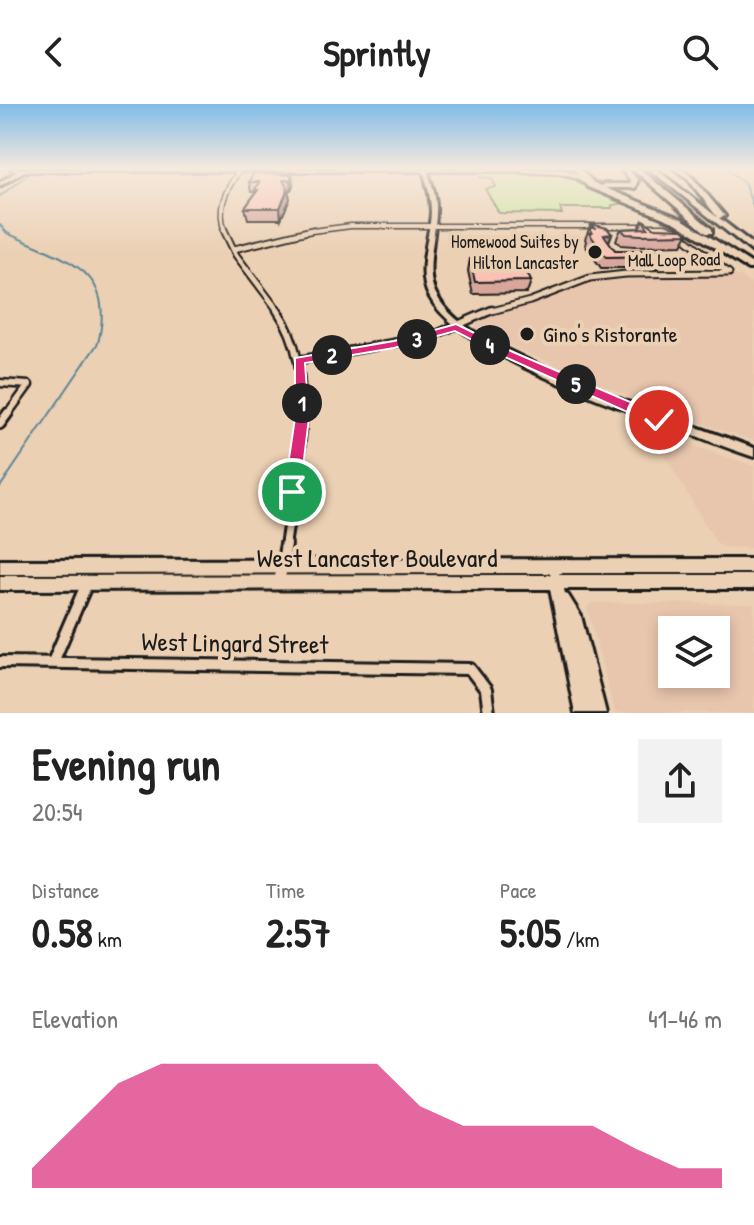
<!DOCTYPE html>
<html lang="en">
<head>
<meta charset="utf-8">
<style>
	body { margin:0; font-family:"Patrick Hand",sans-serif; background:#f2f2f2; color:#222; height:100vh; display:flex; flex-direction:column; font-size:30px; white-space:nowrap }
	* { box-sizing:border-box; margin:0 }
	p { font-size:26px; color:#767676 }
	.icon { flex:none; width:44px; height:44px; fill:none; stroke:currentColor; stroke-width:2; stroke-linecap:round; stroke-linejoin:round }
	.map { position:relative; height:609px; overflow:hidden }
	.side { display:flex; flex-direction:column; background:#fff; flex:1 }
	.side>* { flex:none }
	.fabs { position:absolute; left:658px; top:512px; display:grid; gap:16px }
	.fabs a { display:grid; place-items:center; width:72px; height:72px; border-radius:0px; background:#fff; box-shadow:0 4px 12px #0003; font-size:40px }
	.pin { position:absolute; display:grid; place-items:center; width:68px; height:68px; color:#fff; margin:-34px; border:4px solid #fff; border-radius:50%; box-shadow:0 2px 8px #0007 }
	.km { position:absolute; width:40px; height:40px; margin:-20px; border-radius:50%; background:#222; color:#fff; font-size:22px; line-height:40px; text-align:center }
	.round { display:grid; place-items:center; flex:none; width:84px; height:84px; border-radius:0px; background:#f2f2f2 }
	.headline { display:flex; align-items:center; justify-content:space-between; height:136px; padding:0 32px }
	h1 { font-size:44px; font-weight:700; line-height:60px }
	.metrics { display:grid; grid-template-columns:repeat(3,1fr); gap:12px; height:136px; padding:8px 32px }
	.metrics div { display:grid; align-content:center }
	.metrics b { font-size:40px; font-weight:700 }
	.metrics small { font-size:22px; font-weight:400 }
	.metrics p { font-size:22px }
	.chart { height:224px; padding:16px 32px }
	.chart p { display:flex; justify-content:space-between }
	.chart svg { width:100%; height:144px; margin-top:8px; fill:#db2777; opacity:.7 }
	header { display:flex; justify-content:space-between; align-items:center; height:104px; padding:0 32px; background:#fff; font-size:36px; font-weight:700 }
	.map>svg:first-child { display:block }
	.built { fill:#e8c5ad; fill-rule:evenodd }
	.green { fill:#c9e69d; stroke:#72815c; stroke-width:2 }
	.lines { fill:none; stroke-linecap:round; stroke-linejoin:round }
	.stream { stroke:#5b8495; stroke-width:2 }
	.street-far4-casing { stroke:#1c1c1c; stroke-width:7 }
	.street-far3-casing { stroke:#1c1c1c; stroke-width:9 }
	.street-far2-casing { stroke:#1c1c1c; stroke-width:11 }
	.street-far1-casing { stroke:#1c1c1c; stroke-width:14 }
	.street-casing { stroke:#1c1c1c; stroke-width:16 }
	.secondary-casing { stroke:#1c1c1c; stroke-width:6 }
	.primary-casing { stroke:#1c1c1c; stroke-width:6 }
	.highway-casing { stroke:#1c1c1c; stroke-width:6 }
	.street-far4 { stroke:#ebd0b3; stroke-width:4 }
	.street-far3 { stroke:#ebd0b3; stroke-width:5 }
	.street-far2 { stroke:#ebd0b3; stroke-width:6 }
	.street-far1 { stroke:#ebd0b3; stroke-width:8 }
	.street { stroke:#ebd0b3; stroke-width:10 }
	.secondary { fill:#ebd0b3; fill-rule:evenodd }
	.primary { fill:#ebd0b3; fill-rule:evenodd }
	.highway { fill:#ebd0b3; fill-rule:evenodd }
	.wall { fill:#d8a69b; stroke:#1c1c1c; stroke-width:2 }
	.shaded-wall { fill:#b0877e; stroke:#1c1c1c; stroke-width:2 }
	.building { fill:#fbc1b4; stroke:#1c1c1c; stroke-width:2 }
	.route { fill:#db2777; stroke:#fff; stroke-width:2 }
	.poi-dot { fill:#1c1c1c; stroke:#ebd0b3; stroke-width:3 }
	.labels { text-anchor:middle; stroke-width:8; stroke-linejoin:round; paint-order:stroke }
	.far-poi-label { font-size:18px; fill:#1c1c1c; stroke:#ebd0b3; text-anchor:end }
	.far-street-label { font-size:18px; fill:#1c1c1c; stroke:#ebd0b3 }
	.poi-label { font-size:22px; fill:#1c1c1c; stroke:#ebd0b3; text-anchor:start }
	.near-street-label { font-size:26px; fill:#1c1c1c; stroke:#ebd0b3 }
</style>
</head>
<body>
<header><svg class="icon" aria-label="back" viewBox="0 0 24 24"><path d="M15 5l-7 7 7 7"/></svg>Sprintly<svg class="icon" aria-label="search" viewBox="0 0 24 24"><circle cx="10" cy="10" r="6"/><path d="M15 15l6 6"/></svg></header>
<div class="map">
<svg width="754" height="609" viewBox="0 0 754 609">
	<rect width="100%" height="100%" fill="#ebd0b3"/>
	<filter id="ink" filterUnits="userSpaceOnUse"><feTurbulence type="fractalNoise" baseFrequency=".0125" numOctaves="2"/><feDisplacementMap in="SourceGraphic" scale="16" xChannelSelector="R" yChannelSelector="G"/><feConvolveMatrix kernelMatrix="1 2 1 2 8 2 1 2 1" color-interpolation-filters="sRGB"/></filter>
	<g filter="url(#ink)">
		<g class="built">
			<path d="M 741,172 L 754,183 L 754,337 L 644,299 L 476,227 L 476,220 L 497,210 L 541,197 L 591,177 Z"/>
			<path d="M 665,333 L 754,362 L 754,444 L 724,443 L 716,438 L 663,348 Z"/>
			<path d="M 594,499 L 754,500 L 754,609 L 615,609 L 587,503 ZM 672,526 L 716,526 L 716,570 L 672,570 Z"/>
		</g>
		<path class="green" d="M 478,68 L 560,69 L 571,71 L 593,87 L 625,99 L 612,101 L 612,104 L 560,104 L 562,110 L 499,109 L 485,85 L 496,83 L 492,74 L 480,73 Z"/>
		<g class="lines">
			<g class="stream">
				<path d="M 728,65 L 744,79 L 754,104"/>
				<path d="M 0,92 L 28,70"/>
				<path d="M 0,121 L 7,129 C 64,156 117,163 98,239 L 0,383"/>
			</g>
			<g class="street-far4-casing">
				<g id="street-far4">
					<path d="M 225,128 C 216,103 226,86 240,65"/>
					<path d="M 304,128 L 351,122 L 665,122 L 680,128"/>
				</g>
			</g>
			<g class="street-far3-casing">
				<g id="street-far3">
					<path d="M 224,126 L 236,151 L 279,208"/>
					<path d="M 234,145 L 312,126"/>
					<path d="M 488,208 L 530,197 L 590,174 L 626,170 L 729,169 L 675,126"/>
				</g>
			</g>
			<g class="street-far2-casing">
				<g id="street-far2">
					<path d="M 277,206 C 299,238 302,274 302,311"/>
					<path d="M 299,256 L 432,232 L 492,206"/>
					<path d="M 0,279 L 29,281 L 7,311"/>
				</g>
			</g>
			<g class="street-far1-casing">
				<g id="street-far1">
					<path d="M 0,320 L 8,309"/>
					<path d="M 285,442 L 299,352 L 302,309"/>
				</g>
			</g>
			<g class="street-casing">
				<g id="street">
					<path d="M 279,479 L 286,440"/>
					<path d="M 0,558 L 470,565 L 486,586 L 489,609"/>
					<path d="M 53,558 L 87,479"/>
				</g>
			</g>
			<g class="secondary-casing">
				<g id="secondary">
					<path d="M 425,65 L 427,66 C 432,80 437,93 436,108 C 436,133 423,169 437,192 C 451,218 484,234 509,247 C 587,287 672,313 754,344 L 754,353 C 723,343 693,330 662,319 C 605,298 457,247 429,192 C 416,167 430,134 431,108 C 431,93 427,80 423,66 Z"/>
					<path d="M 754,455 L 754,469 L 559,469 L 561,471 L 754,471 L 754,485 L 564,485 L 565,490 L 568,491 L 581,512 L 606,609 L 575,609 L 550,485 L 0,486 L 0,472 L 549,471 L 551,469 L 0,470 L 0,456 Z"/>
				</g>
			</g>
			<g class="primary-casing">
				<path id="primary" d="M 11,65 L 542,65 L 539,67 L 24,67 L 0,82 L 0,78 L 17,67 Z"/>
			</g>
			<g class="highway-casing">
				<g id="highway">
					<path d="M 520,65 L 566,66 L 578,70 L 574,65 L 580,65 L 594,79 L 601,82 L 604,80 L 629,80 L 630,76 L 621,65 L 627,65 L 638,76 L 635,84 L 605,84 L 682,115 L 754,161 L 754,165 L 748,165 L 676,119 L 588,83 C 574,65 543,69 522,68 Z"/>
					<path d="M 633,65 L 640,65 L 712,125 L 712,129 L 706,129 Z"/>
					<path d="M 649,65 L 656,65 L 717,113 L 688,75 L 675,65 L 682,65 L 692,73 L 725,112 L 719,114 L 754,141 L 754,149 Z"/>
				</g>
			</g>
			<use href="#street-far4" class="street-far4"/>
			<use href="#street-far3" class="street-far3"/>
			<use href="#street-far2" class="street-far2"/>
			<use href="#street-far1" class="street-far1"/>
			<use href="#street" class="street"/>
			<use href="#secondary" class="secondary"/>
			<use href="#primary" class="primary"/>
			<use href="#highway" class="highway"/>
		</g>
		<g class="wall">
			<path d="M 292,71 L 293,81 L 291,86 L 288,86 L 290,95 L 281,115 L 248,115 L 245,104 L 256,88 L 251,88 L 249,78 Z"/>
			<path d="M 643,116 L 655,124 L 688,130 L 682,141 L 635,142 L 621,141 L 616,136 L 621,125 L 639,124 Z"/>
			<path d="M 591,120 L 612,130 L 609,138 L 615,146 L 665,152 L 658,164 L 601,164 L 585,141 L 586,137 L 585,135 Z"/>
			<path d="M 470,155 L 531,177 L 527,189 L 473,190 L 468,167 Z"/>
		</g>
		<g class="shaded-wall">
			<path d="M 292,71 L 293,81 L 291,86 L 290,76 Z"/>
			<path d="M 288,85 L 290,95 L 281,115 L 280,104 Z"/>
			<path d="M 612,130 L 607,141 L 604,131 Z"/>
		</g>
		<g class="building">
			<path d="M 254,69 L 292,71 L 290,76 L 283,76 L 288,85 L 280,104 L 245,104 L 258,86 L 255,86 L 259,78 L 249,78 Z"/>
			<path d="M 643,116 L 655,124 L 683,125 L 688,130 L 641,131 L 626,130 L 621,125 L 648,124 Z"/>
			<path d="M 591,120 L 607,124 L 612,130 L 604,131 L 615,146 L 658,146 L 665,152 L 606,153 L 589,129 L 592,129 L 589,124 L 595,124 Z"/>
			<path d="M 470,155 L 521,155 L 531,177 L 475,178 Z"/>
		</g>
	</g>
	<linearGradient id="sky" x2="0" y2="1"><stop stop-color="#80bce7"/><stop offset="0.43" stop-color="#f6eadd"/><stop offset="1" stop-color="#f6eadd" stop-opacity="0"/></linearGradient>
	<rect width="754" height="150" fill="url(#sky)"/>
	<path class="route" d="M 456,220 L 513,248 L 663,312 L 665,316 L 663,320 L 654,320 L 505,253 L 455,227 L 394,244 L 305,259 L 309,314 L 300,388 L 297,393 L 287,393 L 284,388 L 295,314 L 295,254 L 394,237 Z"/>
	<g class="poi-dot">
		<circle cx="595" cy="148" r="8"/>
		<circle cx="527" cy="230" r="8"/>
	</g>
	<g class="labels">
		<g class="far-poi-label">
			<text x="579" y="144">Homewood Suites by<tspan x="579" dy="21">Hilton Lancaster</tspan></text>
		</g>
		<g class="far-street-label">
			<text transform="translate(674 156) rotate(-1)" y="6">Mall Loop Road</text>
		</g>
		<g class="poi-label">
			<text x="543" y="238">Gino's Ristorante</text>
		</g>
		<g class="near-street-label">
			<text x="377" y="463">West Lancaster Boulevard</text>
			<text transform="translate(235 539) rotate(1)" y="9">West Lingard Street</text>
		</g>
	</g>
</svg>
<div class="fabs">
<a><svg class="icon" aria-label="layers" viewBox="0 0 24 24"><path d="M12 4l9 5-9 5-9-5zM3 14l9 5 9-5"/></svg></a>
</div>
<div class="pin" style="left:292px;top:388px;background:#1e9e55"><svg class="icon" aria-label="arrive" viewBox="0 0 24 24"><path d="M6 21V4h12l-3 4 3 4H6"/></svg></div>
<div class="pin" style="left:659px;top:316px;background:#d93025"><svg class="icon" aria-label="check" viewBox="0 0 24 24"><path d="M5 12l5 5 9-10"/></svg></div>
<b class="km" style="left:302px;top:299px">1</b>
<b class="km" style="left:332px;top:251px">2</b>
<b class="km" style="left:417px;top:235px">3</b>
<b class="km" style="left:490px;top:241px">4</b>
<b class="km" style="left:576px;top:280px">5</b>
</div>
<section class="side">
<div class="headline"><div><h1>Evening run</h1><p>20:54</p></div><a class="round"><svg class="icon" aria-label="share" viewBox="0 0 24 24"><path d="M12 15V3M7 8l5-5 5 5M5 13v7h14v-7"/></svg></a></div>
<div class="metrics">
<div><p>Distance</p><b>0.58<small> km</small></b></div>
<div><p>Time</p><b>2:57</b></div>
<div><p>Pace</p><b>5:05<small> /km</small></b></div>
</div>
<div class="chart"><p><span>Elevation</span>41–46 m</p>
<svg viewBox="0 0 160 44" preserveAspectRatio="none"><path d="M0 44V38L10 25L20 12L30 6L40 6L50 6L60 6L70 6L80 6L90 19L100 25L110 25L120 25L130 25L140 32L150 38L160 38V44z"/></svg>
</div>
</section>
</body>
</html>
